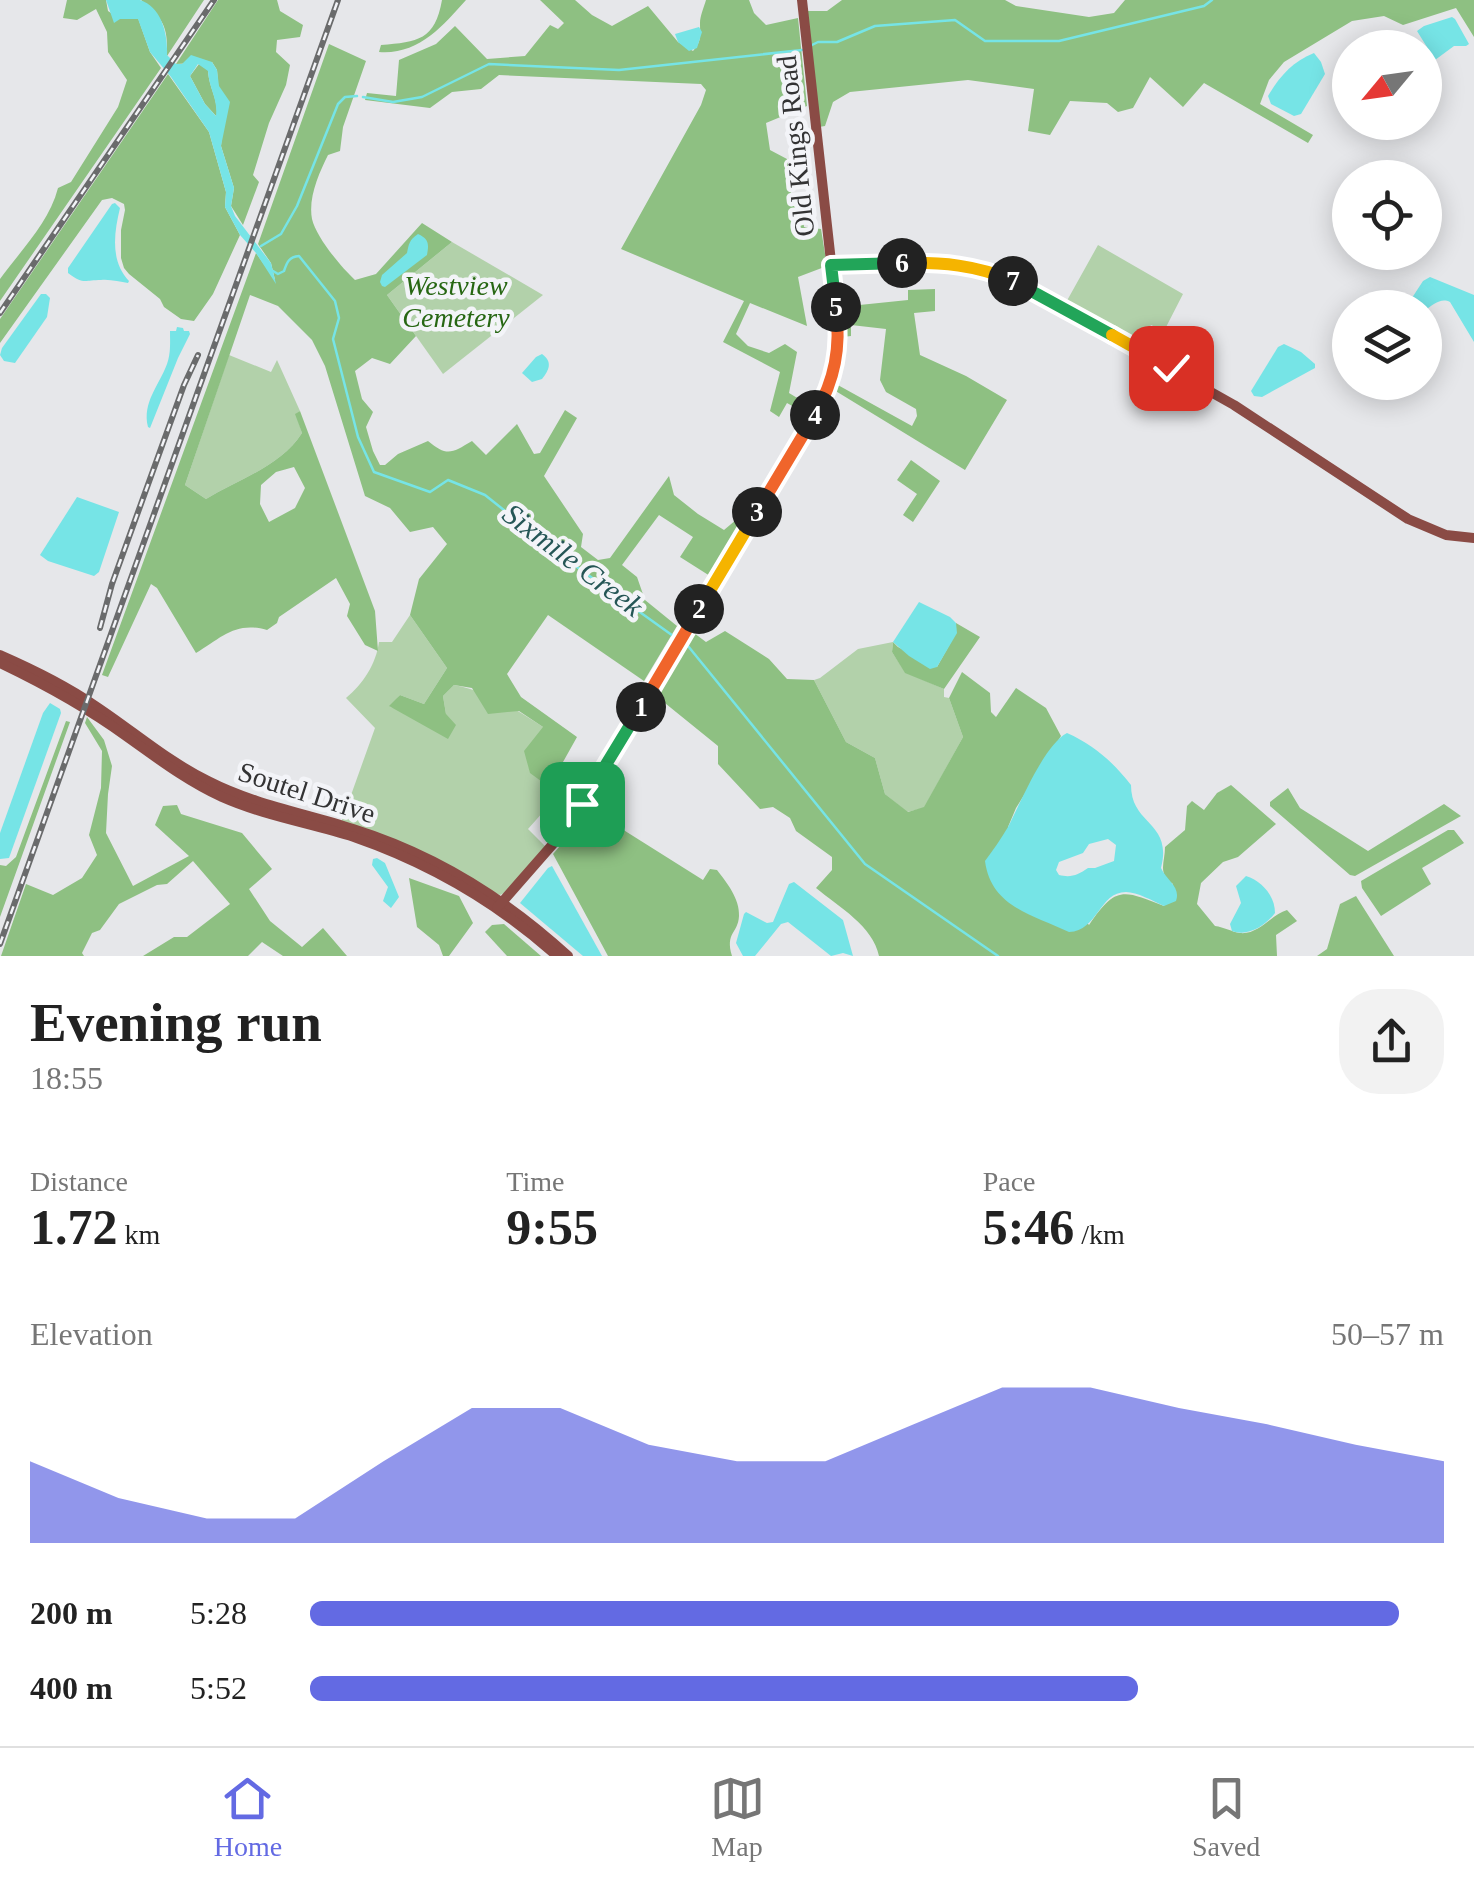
<!DOCTYPE html>
<html lang="en">
<head>
<meta charset="utf-8">
<style>
	body { margin:0; font-family:Georgia,serif; background:#f2f2f2; color:#222; height:100vh; display:flex; flex-direction:column; font-size:38px; white-space:nowrap }
	* { box-sizing:border-box; margin:0 }
	p { font-size:32px; color:#767676 }
	.icon { flex:none; width:55px; height:55px; fill:none; stroke:currentColor; stroke-width:2; stroke-linecap:round; stroke-linejoin:round }
	.map { position:relative; height:956px; overflow:hidden }
	.sheet { display:flex; flex-direction:column; background:#fff; flex:1 }
	.sheet>* { flex:none }
	.needle { width:65px; rotate:241deg }
	.buttons { position:absolute; left:1332px; top:30px; display:grid; gap:20px }
	.buttons a { display:grid; place-items:center; width:110px; height:110px; border-radius:50%; background:#fff; box-shadow:0 5px 25px #0003; font-size:50px }
	.pin { position:absolute; display:grid; place-items:center; width:85px; height:85px; color:#fff; margin:-42px; border-radius:20px; box-shadow:0 5px 15px #0006 }
	.km { position:absolute; width:50px; height:50px; margin:-25px; border-radius:50%; background:#222; color:#fff; font-size:28px; line-height:50px; text-align:center }
	.round { display:grid; place-items:center; flex:none; width:105px; height:105px; border-radius:40px; background:#f2f2f2 }
	.head { display:flex; align-items:center; justify-content:space-between; height:170px; padding:0 30px }
	h1 { font-size:55px; font-weight:600; line-height:75px }
	.metrics { display:grid; grid-template-columns:repeat(3,1fr); gap:15px; height:170px; padding:10px 30px }
	.metrics div { display:grid; align-content:center }
	.metrics b { font-size:50px; font-weight:600 }
	.metrics small { font-size:28px; font-weight:400 }
	.metrics p { font-size:28px }
	.chart { height:280px; padding:20px 30px }
	.chart p { display:flex; justify-content:space-between }
	.chart svg { width:100%; height:180px; margin-top:10px; fill:#636ae3; opacity:.7 }
	ul { padding:0 30px; list-style:none; font-size:32px }
	li { display:grid; grid-template-columns:160px 120px 1fr; align-items:center; height:75px }
	li i { height:25px; border-radius:12px; background:#636ae3 }
	.tab-bar { display:flex; justify-content:space-around; align-items:center; height:140px; border-top:2px solid #e0e0e0; background:#fff; font-size:28px; color:#767676 }
	.tab-bar a { display:grid; justify-items:center; gap:5px }
	.tab-bar .on { color:#636ae3 }
	.map>svg:first-child { display:block }
	.green { fill:#b2d1aa }
	.forest { fill:#8ec082; fill-rule:evenodd }
	.water { fill:#76e4e6; fill-rule:evenodd }
	.lines { fill:none; stroke-linecap:round; stroke-linejoin:round }
	.stream { stroke:#76e4e6; stroke-width:2.5 }
	.major { stroke:#8a4b45; stroke-width:10 }
	.rail-casing { stroke:#6a6b6c; stroke-width:6 }
	.rail { stroke:#f3f4f8; stroke-width:2.5; stroke-dasharray:8; stroke-linecap:butt }
	.split-1-casing { stroke:#fff; stroke-width:20 }
	.split-2-casing { stroke:#fff; stroke-width:20 }
	.split-3-casing { stroke:#fff; stroke-width:20 }
	.split-4-casing { stroke:#fff; stroke-width:20 }
	.split-5-casing { stroke:#fff; stroke-width:20 }
	.split-6-casing { stroke:#fff; stroke-width:20 }
	.split-7-casing { stroke:#fff; stroke-width:20 }
	.split-8-casing { stroke:#fff; stroke-width:20 }
	.split-9-casing { stroke:#fff; stroke-width:20 }
	.split-1 { stroke:#22a559; stroke-width:12 }
	.split-2 { stroke:#f0652b; stroke-width:12 }
	.split-3 { stroke:#f5b400; stroke-width:12 }
	.split-4 { stroke:#f0652b; stroke-width:12 }
	.split-5 { stroke:#f0652b; stroke-width:12 }
	.split-6 { stroke:#22a559; stroke-width:12 }
	.split-7 { stroke:#f5b400; stroke-width:12 }
	.split-8 { stroke:#22a559; stroke-width:12 }
	.split-9 { stroke:#f5b400; stroke-width:12 }
	.labels { text-anchor:middle; stroke-width:9; stroke-linejoin:round; paint-order:stroke }
	.street-label { font-size:28px; fill:#333334; stroke:#f3f4f8 }
	.park-label { font-size:28px; font-style:italic; fill:#276713; stroke:#f3f4f8 }
	.water-label { font-size:30px; font-style:italic; fill:#255656; stroke:#f3f4f8 }
</style>
</head>
<body>
<div class="map">
<svg width="1474" height="956" viewBox="0 0 1474 956">
	<rect width="100%" height="100%" fill="#e6e7ea"/>
	<g class="green">
		<path d="M 452,242 L 543,295 L 443,374 L 387,295 Z"/>
		<path d="M 1098,245 L 1183,294 L 1164,331 L 1151,325 L 1139,348 L 1064,306 Z"/>
		<path d="M 229,355 L 271,372 L 277,360 L 300,411 L 296,414 L 302,433 C 281,466 239,479 206,499 L 185,485 Z"/>
		<path d="M 410,615 L 447,668 L 424,704 L 400,695 L 390,707 L 446,714 L 443,696 L 454,685 C 486,691 516,709 543,727 L 549,787 L 560,766 L 589,787 L 562,828 L 544,811 L 528,829 L 546,847 L 504,893 L 500,895 L 341,823 L 375,728 L 346,698 C 363,684 376,664 379,642 L 392,642 Z"/>
		<path d="M 893,642 L 892,652 L 905,672 L 944,689 L 944,697 L 949,698 L 963,737 L 924,808 L 907,812 L 885,794 L 875,758 L 846,742 L 814,680 L 820,678 L 858,649 Z"/>
	</g>
	<g class="forest">
		<path d="M 67,0 L 106,0 L 108,11 L 120,19 L 138,18 L 150,52 L 161,68 L 0,301 L 0,279 C 21,250 49,223 58,188 L 71,182 L 118,107 L 127,80 L 108,52 L 107,32 L 96,9 L 77,20 L 63,18 Z"/>
		<path d="M 141,0 L 204,0 L 167,56 C 168,25 163,19 141,0 Z"/>
		<path d="M 218,0 L 277,0 L 280,11 L 303,25 L 300,37 L 277,40 L 276,52 L 290,65 L 286,85 L 269,123 L 253,175 L 259,182 L 243,225 L 231,206 L 234,188 L 221,146 L 222,135 L 217,70 L 212,62 L 176,64 Z"/>
		<path d="M 442,0 L 466,0 C 442,27 418,55 379,52 L 381,45 C 418,42 435,40 442,0 Z"/>
		<path d="M 540,0 L 575,0 L 592,15 L 612,26 L 648,6 L 678,42 L 693,51 C 702,41 700,35 700,23 C 700,16 704,7 706,0 L 749,0 L 754,13 L 766,25 L 798,18 L 807,106 L 766,123 L 770,150 L 787,159 L 791,193 L 801,199 L 804,227 L 821,229 L 827,266 L 798,277 L 807,326 L 750,303 L 736,334 L 748,346 L 769,353 L 785,344 L 797,352 L 789,393 L 814,408 L 810,416 L 787,403 L 779,417 L 770,411 L 780,372 L 723,342 L 744,301 L 621,249 L 701,105 L 706,90 L 701,84 L 499,75 L 481,89 L 452,92 L 430,108 L 365,100 L 367,93 L 396,96 L 399,60 L 436,44 L 455,26 L 487,59 L 525,56 L 550,25 L 558,29 L 564,23 Z"/>
		<path d="M 842,0 L 1005,0 L 1016,6 L 1089,17 L 1114,13 L 1125,0 L 1474,0 L 1474,37 L 1456,8 L 1403,25 L 1384,16 L 1352,21 L 1284,62 L 1269,80 L 1260,104 L 1313,135 L 1308,143 L 1204,83 L 1183,107 L 1150,77 L 1133,108 L 1118,112 L 1107,103 L 1070,101 L 1050,135 L 1028,131 L 1034,89 L 968,80 L 850,92 L 833,102 L 825,126 L 819,127 L 806,11 L 827,11 Z"/>
		<path d="M 329,44 L 366,61 L 343,127 L 340,151 L 328,155 C 319,173 308,198 312,219 C 316,237 341,267 355,280 L 376,274 L 422,223 L 452,242 L 387,295 L 416,336 L 390,364 L 372,358 L 355,371 L 362,399 L 373,412 L 366,427 L 373,451 L 380,465 L 385,465 L 398,454 L 428,441 C 447,457 452,453 472,441 L 486,455 L 517,424 L 534,454 L 540,453 L 565,410 L 577,418 L 544,476 L 583,534 L 581,547 L 598,560 L 610,558 L 669,476 L 674,495 L 698,514 L 724,530 L 743,514 L 746,520 L 710,576 L 680,557 L 693,537 L 659,515 L 622,565 L 637,577 L 645,600 L 677,626 L 644,681 L 548,615 L 507,674 L 521,697 L 577,737 L 549,787 L 530,773 L 524,751 L 543,727 L 519,711 L 488,714 L 472,688 L 454,685 L 443,696 L 446,714 L 456,725 L 448,739 L 389,706 L 400,695 L 424,704 L 447,668 L 410,615 L 419,579 L 447,544 L 433,527 L 410,532 L 390,508 L 365,496 L 325,366 L 312,340 L 278,306 L 250,295 L 185,485 L 206,499 C 239,479 281,466 302,433 L 295,414 L 300,411 L 375,611 L 378,651 L 365,645 L 347,616 L 350,604 L 336,578 L 279,617 L 277,623 L 267,630 C 236,621 222,637 196,653 L 157,588 L 151,584 L 108,677 L 102,675 L 256,253 L 275,280 L 271,263 L 258,244 ZM 294,467 L 305,488 L 295,508 L 269,522 L 260,504 L 261,485 L 276,472 Z"/>
		<path d="M 199,64 L 208,70 C 209,89 218,97 217,117 L 205,104 L 190,76 Z"/>
		<path d="M 168,74 L 209,132 L 226,192 L 225,207 L 240,235 L 213,294 L 194,321 L 181,319 L 164,307 L 160,299 L 129,274 L 124,268 L 121,258 L 121,230 L 125,210 L 124,204 L 112,198 L 102,200 L 0,343 L 0,319 Z"/>
		<path d="M 935,289 L 935,311 L 914,313 L 920,355 L 966,376 L 1007,400 L 965,470 L 834,390 L 836,384 L 912,426 L 917,416 L 916,409 L 886,392 L 880,380 L 886,329 L 851,325 L 851,336 L 843,337 L 840,307 L 908,300 L 908,290 Z"/>
		<path d="M 911,460 L 940,481 L 913,522 L 903,515 L 917,494 L 897,480 Z"/>
		<path d="M 956,623 L 980,637 L 944,689 L 905,673 L 892,652 L 893,642 L 898,647 L 937,667 L 956,633 Z"/>
		<path d="M 725,631 L 769,659 L 787,679 L 814,680 L 846,742 L 875,758 L 885,794 L 908,812 L 924,807 L 963,737 L 949,698 L 962,672 L 990,693 L 991,712 L 996,717 L 1016,688 L 1046,708 L 1061,736 L 1016,808 L 1008,827 L 1089,925 C 1116,885 1123,890 1164,906 L 1173,884 C 1157,873 1165,863 1165,847 L 1185,830 L 1187,806 L 1192,801 L 1204,810 L 1217,793 L 1231,785 L 1276,824 L 1238,857 L 1223,862 L 1201,883 L 1197,904 L 1215,926 C 1224,927 1232,932 1240,933 C 1258,935 1271,915 1287,910 L 1297,921 L 1276,935 L 1277,956 L 879,956 C 873,926 839,907 816,888 L 832,870 L 832,857 L 796,831 L 790,818 L 773,807 L 760,809 L 718,764 L 718,746 L 655,695 L 694,633 L 706,642 Z"/>
		<path d="M 87,717 L 104,740 L 112,766 L 108,794 L 106,833 L 133,886 L 189,856 L 155,825 L 163,806 L 177,805 L 181,814 L 242,833 L 272,869 L 249,889 L 270,921 L 302,947 L 323,928 L 347,956 L 283,956 L 262,942 L 248,956 L 143,956 L 174,937 L 187,937 L 230,904 L 193,861 L 167,884 L 157,885 L 119,904 L 100,930 L 92,933 L 82,953 L 84,956 L 1,956 L 26,884 L 53,895 L 82,878 L 97,855 L 89,835 L 101,788 L 102,751 L 85,723 Z"/>
		<path d="M 66,721 L 70,722 L 0,917 L 0,865 L 6,866 L 16,857 Z"/>
		<path d="M 1288,788 L 1300,808 L 1368,851 L 1444,804 L 1461,816 L 1355,876 L 1350,875 L 1270,806 L 1270,802 Z"/>
		<path d="M 587,807 L 703,880 L 710,869 L 717,870 C 727,883 740,899 739,916 C 738,934 725,932 732,956 L 608,956 L 553,854 L 575,829 Z"/>
		<path d="M 1448,830 L 1454,830 L 1464,843 L 1422,868 L 1431,884 L 1381,916 L 1362,888 L 1361,881 Z"/>
		<path d="M 409,878 L 459,896 L 473,923 L 449,956 L 443,956 L 439,945 L 417,927 Z"/>
		<path d="M 1356,896 L 1394,956 L 1317,956 L 1327,949 L 1340,904 Z"/>
		<path d="M 504,924 L 541,956 L 507,956 L 485,932 L 492,925 Z"/>
	</g>
	<g class="water">
		<path d="M 106,0 C 116,0 131,0 140,0 C 162,7 168,35 167,55 L 176,64 L 182,64 L 191,55 L 212,62 L 217,70 L 219,86 L 230,102 L 221,146 L 234,188 L 231,206 L 235,216 L 271,263 L 276,284 L 256,253 L 240,235 L 225,207 L 226,192 L 209,132 L 171,77 L 150,52 L 138,19 L 120,19 L 114,23 ZM 198,64 L 208,71 C 209,89 218,98 216,116 L 205,104 L 190,76 Z"/>
		<path d="M 1452,17 L 1455,19 L 1469,44 L 1466,46 L 1454,46 L 1435,60 L 1417,31 L 1424,26 Z"/>
		<path d="M 699,27 L 702,32 L 697,48 L 689,51 L 678,42 L 675,34 Z"/>
		<path d="M 1314,53 L 1321,62 L 1325,74 L 1301,114 L 1294,116 L 1271,104 L 1268,96 C 1279,77 1293,61 1314,53 Z"/>
		<path d="M 115,203 L 120,208 C 114,233 110,261 129,281 L 128,283 C 120,282 110,279 101,280 C 84,280 84,285 68,273 L 68,268 L 112,204 Z"/>
		<path d="M 418,234 C 429,239 429,244 427,255 L 385,287 L 382,286 L 380,282 L 382,275 L 407,253 C 409,244 409,240 418,234 Z"/>
		<path d="M 1430,277 L 1474,295 L 1474,342 L 1450,302 C 1441,297 1433,305 1425,310 L 1425,308 L 1406,307 L 1423,281 Z"/>
		<path d="M 41,294 L 46,294 L 50,298 L 47,317 L 15,363 L 4,361 L 0,355 L 2,348 Z"/>
		<path d="M 177,327 L 183,328 L 184,331 L 189,331 L 190,334 L 178,358 L 150,428 L 148,427 C 142,402 159,386 167,364 C 171,353 170,342 170,331 L 176,331 Z"/>
		<path d="M 1284,344 L 1301,352 L 1315,364 L 1315,368 L 1262,397 L 1254,396 L 1251,391 L 1278,347 Z"/>
		<path d="M 542,354 C 553,362 549,370 542,379 L 532,382 L 522,373 L 536,357 Z"/>
		<path d="M 77,497 L 119,512 L 99,572 L 94,576 L 48,561 L 40,555 Z"/>
		<path d="M 919,602 L 950,617 L 956,623 L 957,633 L 937,667 L 930,669 L 909,656 L 893,642 Z"/>
		<path d="M 50,703 L 60,709 L 61,713 L 9,858 L 0,859 L 0,833 L 43,713 Z"/>
		<path d="M 1067,733 C 1094,745 1113,762 1131,785 C 1131,826 1173,821 1161,868 C 1167,881 1181,887 1176,901 L 1164,906 C 1153,901 1137,892 1126,892 C 1099,892 1098,931 1069,932 C 1033,915 991,907 985,861 C 993,850 1001,839 1008,827 C 1020,804 1044,745 1067,733 ZM 1108,839 L 1116,845 L 1114,861 L 1095,868 L 1088,868 C 1078,875 1071,878 1059,875 L 1056,870 L 1059,862 L 1083,853 L 1089,844 Z"/>
		<path d="M 377,858 L 385,863 L 399,897 L 391,908 L 383,901 L 388,887 L 372,865 L 373,859 Z"/>
		<path d="M 552,866 L 602,956 L 583,956 L 520,903 L 548,868 Z"/>
		<path d="M 1246,876 C 1262,881 1275,896 1275,913 C 1265,926 1248,937 1232,931 L 1230,924 L 1241,903 L 1236,886 Z"/>
		<path d="M 794,882 L 843,920 L 853,956 L 843,953 L 831,956 L 788,922 L 781,924 L 755,956 L 743,956 L 736,943 L 744,914 L 746,912 L 767,923 L 773,922 L 789,884 Z"/>
	</g>
	<g class="lines">
		<g class="stream">
			<path d="M 810,46 L 818,42 L 837,42 L 875,26 L 955,20 L 985,41 L 1059,41 L 1204,6 L 1212,0"/>
			<path d="M 363,97 L 393,102 L 422,97 L 489,64 L 619,70 L 802,50"/>
			<path d="M 261,246 L 281,234 L 297,206 L 338,104 L 345,97 L 357,96"/>
			<path d="M 273,271 L 278,274 L 284,271 C 287,262 289,257 299,256 L 335,301 L 339,318 L 333,339 L 358,437 L 374,472 L 430,492 L 448,480 L 485,495 L 563,557 L 676,638"/>
			<path d="M 682,642 L 688,646 L 865,864 L 998,956"/>
		</g>
		<g class="major">
			<path d="M 831,265 C 891,263 953,255 1010,279 L 1234,405 L 1408,519 L 1446,535 L 1474,538"/>
			<path d="M 0,655 C 32,669 65,685 94,705 C 132,730 167,761 208,781 C 255,805 304,813 353,829 C 433,854 506,899 568,956"/>
			<path d="M 0,663 C 44,684 86,707 126,736 C 157,758 187,781 222,797 C 265,816 310,823 354,837 C 429,863 498,903 557,956"/>
			<path d="M 497,908 L 560,836 L 582,804 L 816,412 C 832,384 840,358 838,325 L 802,0"/>
		</g>
		<g class="rail-casing">
			<g id="rail">
				<path d="M 0,313 L 214,0"/>
				<path d="M 100,628 L 112,584 L 184,385 L 198,355"/>
				<path d="M 0,944 L 338,0"/>
			</g>
		</g>
		<use href="#rail" class="rail"/>
	</g>
	<g class="lines">
		<g class="split-1-casing">
			<path id="split-1" d="M 582,804 L 641,707"/>
		</g>
		<g class="split-2-casing">
			<path id="split-2" d="M 641,707 L 699,609"/>
		</g>
		<g class="split-3-casing">
			<path id="split-3" d="M 699,609 L 757,512"/>
		</g>
		<g class="split-4-casing">
			<path id="split-4" d="M 757,512 L 815,415"/>
		</g>
		<g class="split-5-casing">
			<path id="split-5" d="M 815,415 C 835,379 841,348 836,307"/>
		</g>
		<g class="split-6-casing">
			<path id="split-6" d="M 836,307 L 831,265 L 902,263"/>
		</g>
		<g class="split-7-casing">
			<path id="split-7" d="M 902,263 C 941,262 977,265 1013,281"/>
		</g>
		<g class="split-8-casing">
			<path id="split-8" d="M 1013,281 L 1112,335"/>
		</g>
		<g class="split-9-casing">
			<path id="split-9" d="M 1112,335 L 1171,368"/>
		</g>
		<use href="#split-1" class="split-1"/>
		<use href="#split-2" class="split-2"/>
		<use href="#split-3" class="split-3"/>
		<use href="#split-4" class="split-4"/>
		<use href="#split-5" class="split-5"/>
		<use href="#split-6" class="split-6"/>
		<use href="#split-7" class="split-7"/>
		<use href="#split-8" class="split-8"/>
		<use href="#split-9" class="split-9"/>
	</g>
	<g class="labels">
		<g class="street-label">
			<text transform="translate(795 146) rotate(-96)" y="10">Old Kings Road</text>
			<text transform="translate(307 792) rotate(18)" y="10">Soutel Drive</text>
		</g>
		<g class="park-label">
			<text x="456" y="295">Westview<tspan x="456" dy="32">Cemetery</tspan></text>
		</g>
		<g class="water-label">
			<text transform="translate(573 560) rotate(37)" y="10">Sixmile Creek</text>
		</g>
	</g>
</svg>
<div class="buttons">
<a><svg class="needle" viewBox="-14 -14 28 28"><path d="M0-13l5 13h-10z" fill="#e53935"/><path d="M0 13l5-13h-10z" fill="#767676"/></svg></a>
<a><svg class="icon" aria-label="locate" viewBox="0 0 24 24"><circle cx="12" cy="12" r="6"/><path d="M12 2v4M12 18v4M2 12h4M18 12h4"/></svg></a>
<a><svg class="icon" aria-label="layers" viewBox="0 0 24 24"><path d="M12 4l9 5-9 5-9-5zM3 14l9 5 9-5"/></svg></a>
</div>
<div class="pin" style="left:582px;top:804px;background:#1e9e55"><svg class="icon" aria-label="arrive" viewBox="0 0 24 24"><path d="M6 21V4h12l-3 4 3 4H6"/></svg></div>
<div class="pin" style="left:1171px;top:368px;background:#d93025"><svg class="icon" aria-label="check" viewBox="0 0 24 24"><path d="M5 12l5 5 9-10"/></svg></div>
<b class="km" style="left:641px;top:707px">1</b>
<b class="km" style="left:699px;top:609px">2</b>
<b class="km" style="left:757px;top:512px">3</b>
<b class="km" style="left:815px;top:415px">4</b>
<b class="km" style="left:836px;top:307px">5</b>
<b class="km" style="left:902px;top:263px">6</b>
<b class="km" style="left:1013px;top:281px">7</b>
</div>
<section class="sheet">
<div class="head"><div><h1>Evening run</h1><p>18:55</p></div><a class="round"><svg class="icon" aria-label="share" viewBox="0 0 24 24"><path d="M12 15V3M7 8l5-5 5 5M5 13v7h14v-7"/></svg></a></div>
<div class="metrics">
<div><p>Distance</p><b>1.72<small> km</small></b></div>
<div><p>Time</p><b>9:55</b></div>
<div><p>Pace</p><b>5:46<small> /km</small></b></div>
</div>
<div class="chart"><p><span>Elevation</span>50–57 m</p>
<svg viewBox="0 0 160 44" preserveAspectRatio="none"><path d="M0 44V24L10 33L20 38L30 38L40 24L50 11L60 11L70 20L80 24L90 24L100 15L110 6L120 6L130 11L140 15L150 20L160 24V44z"/></svg>
</div>
<ul>
<li><b>200 m</b>5:28<i style="width:96%"></i></li>
<li><b>400 m</b>5:52<i style="width:73%"></i></li>
</ul>
</section>
<nav class="tab-bar">
<a class="on"><svg class="icon" aria-label="home" viewBox="0 0 24 24"><path d="M3 11l9-7 9 7M6 9v11h12V9"/></svg>Home</a>
<a><svg class="icon" aria-label="map" viewBox="0 0 24 24"><path d="M3 6l6-2 6 2 6-2v14l-6 2-6-2-6 2zM9 4v14M15 6v14"/></svg>Map</a>
<a><svg class="icon" aria-label="saved" viewBox="0 0 24 24"><path d="M7 4h10v16l-5-4-5 4z"/></svg>Saved</a>
</nav>
</body>
</html>
